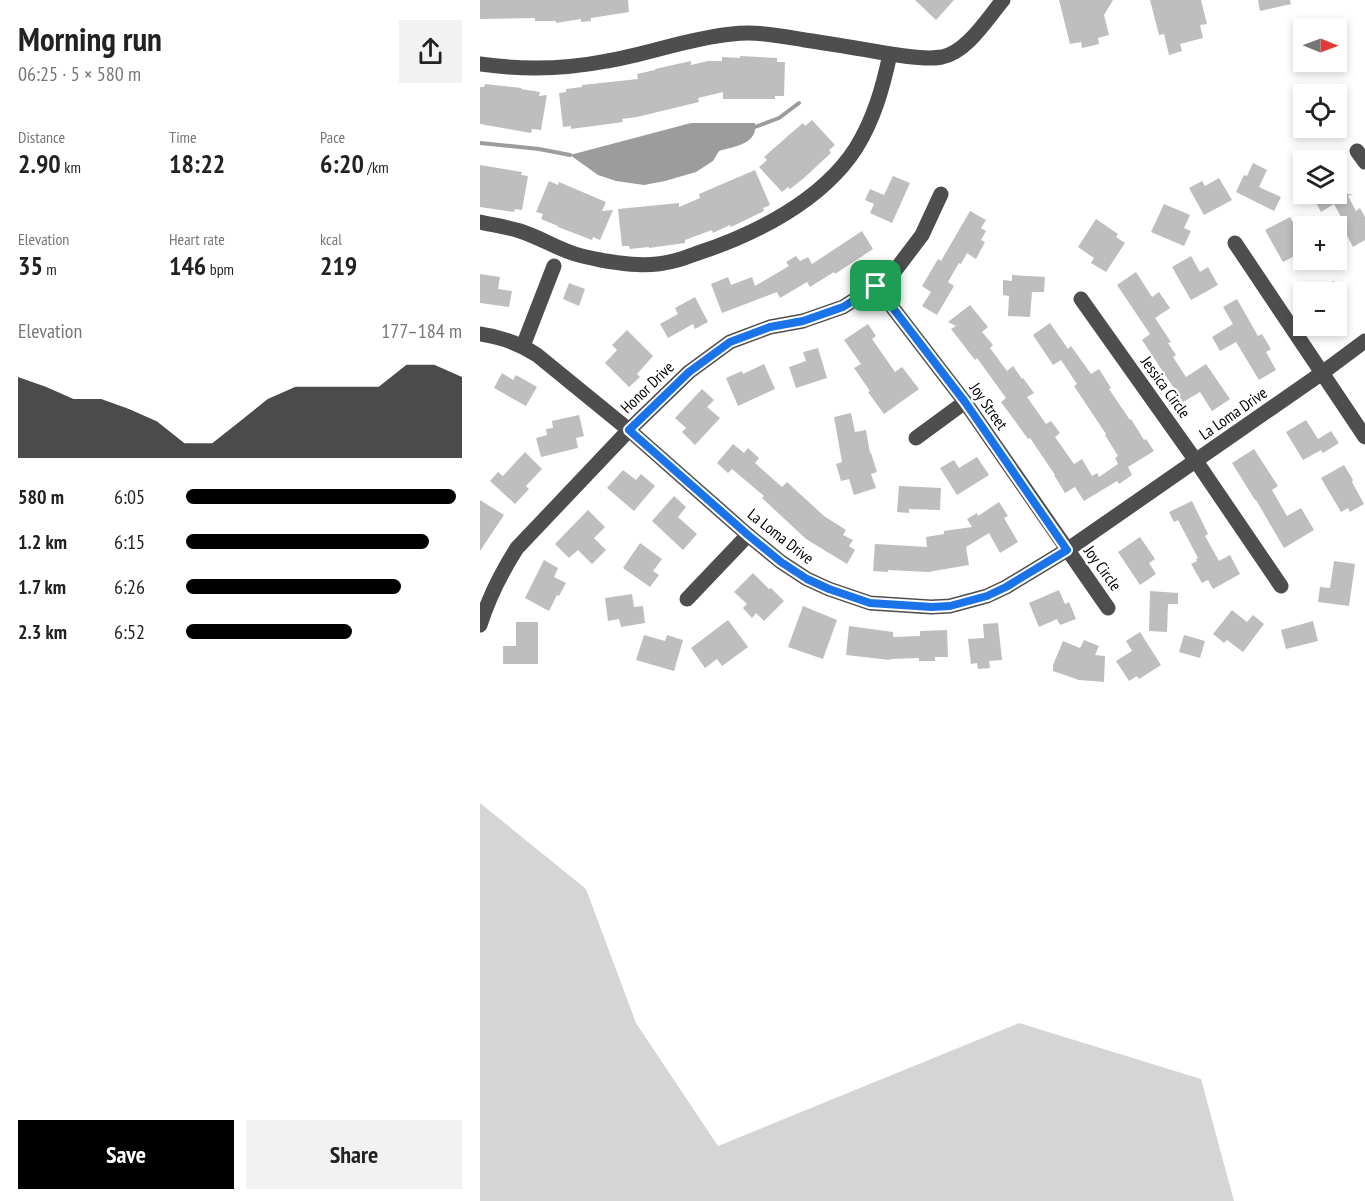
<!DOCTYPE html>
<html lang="en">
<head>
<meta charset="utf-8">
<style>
	body { margin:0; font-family:"PT Sans Narrow",sans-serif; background:#f2f2f2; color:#222; height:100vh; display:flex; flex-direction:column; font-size:22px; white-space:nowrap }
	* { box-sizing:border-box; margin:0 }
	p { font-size:20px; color:#767676 }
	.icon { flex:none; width:33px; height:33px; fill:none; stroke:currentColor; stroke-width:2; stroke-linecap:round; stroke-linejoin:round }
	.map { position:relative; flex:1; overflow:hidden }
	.side { display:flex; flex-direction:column; background:#fff; width:480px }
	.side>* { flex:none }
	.needle { width:39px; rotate:91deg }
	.controls { position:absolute; left:813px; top:18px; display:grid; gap:12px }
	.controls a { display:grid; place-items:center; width:54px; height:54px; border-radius:0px; background:#fff; box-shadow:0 3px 9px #0003; font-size:30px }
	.pin { position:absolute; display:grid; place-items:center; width:51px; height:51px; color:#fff; margin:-26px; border-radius:12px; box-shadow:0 3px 9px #0006 }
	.round { display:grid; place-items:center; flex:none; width:63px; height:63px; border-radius:0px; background:#f2f2f2 }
	.head { display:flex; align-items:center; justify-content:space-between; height:102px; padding:0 18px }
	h1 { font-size:33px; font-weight:700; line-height:45px }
	.stats { display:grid; grid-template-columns:repeat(3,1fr); gap:9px; height:102px; padding:6px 18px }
	.stats div { display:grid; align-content:center }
	.stats b { font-size:26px; font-weight:700 }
	.stats small { font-size:16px; font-weight:400 }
	.stats p { font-size:16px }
	.chart { height:168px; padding:12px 18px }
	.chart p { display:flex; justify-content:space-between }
	.chart svg { width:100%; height:108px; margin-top:6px; fill:#000; opacity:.7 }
	.cta { display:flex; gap:12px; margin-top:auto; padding:12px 18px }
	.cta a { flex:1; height:69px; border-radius:0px; background:#000; color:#fff; font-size:24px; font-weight:700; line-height:69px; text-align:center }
	.cta a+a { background:#f2f2f2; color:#222 }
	ul { padding:0 18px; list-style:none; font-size:20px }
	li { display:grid; grid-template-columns:96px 72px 1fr; align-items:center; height:45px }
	li i { height:15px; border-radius:8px; background:#000 }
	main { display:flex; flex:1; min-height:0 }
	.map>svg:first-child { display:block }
	.green { fill:#d5d5d5 }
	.water { fill:#9c9c9c }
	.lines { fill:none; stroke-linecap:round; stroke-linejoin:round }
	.stream { stroke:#9c9c9c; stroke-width:4 }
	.building { fill:#bebebe }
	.minor { stroke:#4e4e4e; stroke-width:15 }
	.route-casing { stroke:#fff; stroke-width:12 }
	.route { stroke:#1a73e8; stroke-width:8 }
	.labels { text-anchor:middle; stroke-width:4.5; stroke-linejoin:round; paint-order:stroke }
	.street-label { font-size:16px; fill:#000; stroke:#fff }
</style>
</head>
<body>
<main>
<section class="side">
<div class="head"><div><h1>Morning run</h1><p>06:25 · 5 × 580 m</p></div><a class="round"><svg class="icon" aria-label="share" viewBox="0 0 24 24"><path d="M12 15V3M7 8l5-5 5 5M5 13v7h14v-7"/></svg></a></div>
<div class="stats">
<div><p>Distance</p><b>2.90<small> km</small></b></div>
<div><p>Time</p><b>18:22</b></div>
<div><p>Pace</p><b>6:20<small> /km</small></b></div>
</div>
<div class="stats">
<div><p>Elevation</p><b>35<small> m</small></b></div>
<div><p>Heart rate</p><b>146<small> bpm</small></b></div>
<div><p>kcal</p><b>219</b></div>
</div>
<div class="chart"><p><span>Elevation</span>177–184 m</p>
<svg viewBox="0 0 160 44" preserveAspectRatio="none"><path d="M0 44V11L10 15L20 20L30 20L40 24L50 29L60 38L70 38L80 29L90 20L100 15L110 15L120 15L130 15L140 6L150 6L160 11V44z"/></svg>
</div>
<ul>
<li><b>580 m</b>6:05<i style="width:98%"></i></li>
<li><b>1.2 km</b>6:15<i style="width:88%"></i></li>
<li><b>1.7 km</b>6:26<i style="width:78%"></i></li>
<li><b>2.3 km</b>6:52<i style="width:60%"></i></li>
</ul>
<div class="cta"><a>Save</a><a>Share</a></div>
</section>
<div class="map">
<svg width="885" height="1201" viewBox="0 0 885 1201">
	<rect width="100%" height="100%" fill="#fff"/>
	<path class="green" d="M 0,803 L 106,889 L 156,1023 L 238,1146 L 539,1023 L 721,1079 L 754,1201 L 0,1201 Z"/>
	<path class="water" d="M 211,123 L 275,123 C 278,144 256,146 239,151 L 233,161 L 216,172 L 185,181 L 164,185 L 136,181 L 118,175 L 90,155 Z"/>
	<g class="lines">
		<g class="stream">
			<path d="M 275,127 L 299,118 L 319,103"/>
			<path d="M 0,143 L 59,149 L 90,155"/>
		</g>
	</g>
	<g class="building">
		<path d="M 0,0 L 148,0 L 149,12 L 111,18 L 111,21 L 101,22 L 101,19 L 76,23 L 76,21 L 55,21 L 55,18 L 0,19 Z"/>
		<path d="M 435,0 L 474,0 L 456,20 Z"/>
		<path d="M 579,0 L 633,0 L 624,15 L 629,35 L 618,38 L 619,44 L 602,48 L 601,42 L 590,44 Z"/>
		<path d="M 670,0 L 721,0 L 727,24 L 720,25 L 723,38 L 700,44 L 702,51 L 689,55 L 684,34 L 679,35 Z"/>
		<path d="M 778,0 L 810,0 L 811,4 L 780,11 Z"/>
		<path d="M 260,56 L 297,58 L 297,62 L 305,62 L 304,96 L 295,96 L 295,99 L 243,99 L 243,92 L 218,98 L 219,102 L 157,117 L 142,119 L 143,122 L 91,129 L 91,126 L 83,127 L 79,93 L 86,92 L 86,89 L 102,87 L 102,85 L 158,79 L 157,74 L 175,70 L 175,69 L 211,61 L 211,65 L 228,61 L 242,61 L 242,57 L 260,58 Z"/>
		<path d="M 5,84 L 42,88 L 41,89 L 60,92 L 59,96 L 67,95 L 61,130 L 52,129 L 51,133 L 0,124 L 0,87 L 4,87 Z"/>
		<path d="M 332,120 L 355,145 L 349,150 L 351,153 L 324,178 L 310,189 L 308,187 L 302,192 L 279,167 L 287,160 L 284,157 L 309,135 L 323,123 L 325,126 Z"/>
		<path d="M 773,163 L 787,170 L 779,187 L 801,197 L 794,211 L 756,192 L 764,175 L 767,176 Z"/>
		<path d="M 0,165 L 42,172 L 41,175 L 48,176 L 42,210 L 35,209 L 34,212 L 0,207 Z"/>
		<path d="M 275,170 L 290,205 L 283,208 L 284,211 L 251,227 L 250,225 L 233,233 L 232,230 L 205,240 L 205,243 L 169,248 L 169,247 L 150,249 L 149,246 L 142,246 L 138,209 L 199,203 L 199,207 L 220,198 L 219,194 Z"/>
		<path d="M 413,176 L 430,183 L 412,223 L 390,213 L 394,204 L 385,200 L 390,189 L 404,195 Z"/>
		<path d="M 856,176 L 866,194 L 873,194 L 868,196 L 876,211 L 880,208 L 885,217 L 885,240 L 873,247 L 864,230 L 867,228 L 854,204 L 841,212 L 831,194 L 856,194 Z"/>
		<path d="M 739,178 L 752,200 L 724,215 L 709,188 L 722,181 L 725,186 Z"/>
		<path d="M 69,181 L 78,185 L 79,182 L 126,202 L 122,211 L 133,210 L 120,240 L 113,237 L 112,240 L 78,227 L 78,226 L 61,219 L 63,214 L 56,212 Z"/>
		<path d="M 684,204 L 710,215 L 704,228 L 711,231 L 704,246 L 671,232 Z"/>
		<path d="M 490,211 L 506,220 L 501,228 L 506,231 L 501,240 L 505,242 L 496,259 L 487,253 L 481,264 L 479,263 L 468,282 L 474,286 L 457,315 L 442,306 L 451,292 L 442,286 L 458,259 L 461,261 Z"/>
		<path d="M 810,217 L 816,228 L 824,224 L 824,251 L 803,262 L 785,230 Z"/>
		<path d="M 616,219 L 638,234 L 636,237 L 645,243 L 626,272 L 611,263 L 614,258 L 598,247 Z"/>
		<path d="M 382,231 L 393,249 L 355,274 L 354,272 L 330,287 L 327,282 L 300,298 L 297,292 L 242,313 L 231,284 L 248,277 L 251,285 L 272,277 L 275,286 L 309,266 L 306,262 L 316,256 L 320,261 L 328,257 L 332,264 Z"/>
		<path d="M 711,256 L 720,272 L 728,267 L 738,285 L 711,300 L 692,267 Z"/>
		<path d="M 656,272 L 672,297 L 679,292 L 690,308 L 675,318 L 691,342 L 688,343 L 696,355 L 693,357 L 706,377 L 726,364 L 750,399 L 732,411 L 720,392 L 703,402 L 662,340 L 670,334 L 637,285 Z"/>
		<path d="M 0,274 L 20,277 L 18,289 L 32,291 L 29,307 L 0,303 Z"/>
		<path d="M 532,275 L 565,277 L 564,292 L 552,292 L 550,317 L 528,316 L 529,296 L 523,295 L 523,280 L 532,281 Z"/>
		<path d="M 854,281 L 857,292 L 825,292 L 825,290 Z"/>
		<path d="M 89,283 L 105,289 L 99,306 L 83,299 Z"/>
		<path d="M 215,297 L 228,322 L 215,329 L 213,324 L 188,338 L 180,324 L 198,314 L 195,308 Z"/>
		<path d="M 757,299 L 778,336 L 782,334 L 791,349 L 786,352 L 796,370 L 779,380 L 756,342 L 740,351 L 732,337 L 753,324 L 743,307 Z"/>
		<path d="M 490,305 L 508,327 L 502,332 L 513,345 L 510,348 L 527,371 L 533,366 L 542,379 L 543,378 L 554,393 L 547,397 L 566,424 L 571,421 L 580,433 L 575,437 L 594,464 L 602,459 L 612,476 L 617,473 L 619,477 L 638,464 L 635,458 L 638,456 L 625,435 L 626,434 L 594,386 L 597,384 L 581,360 L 573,365 L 553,335 L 570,323 L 588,349 L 591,346 L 611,374 L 619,369 L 631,388 L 629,389 L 650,420 L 651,419 L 664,440 L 666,439 L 674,451 L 648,467 L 652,475 L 639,484 L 637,481 L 604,501 L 595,487 L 585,493 L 574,475 L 575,475 L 550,438 L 548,439 L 521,402 L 526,398 L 497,358 L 495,360 L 471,329 L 476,326 L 468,322 Z"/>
		<path d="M 388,324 L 396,336 L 392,339 L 415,372 L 422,367 L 439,389 L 404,414 L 388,392 L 390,391 L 374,368 L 381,364 L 364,340 Z"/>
		<path d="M 147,330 L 173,356 L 157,374 L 160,377 L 149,387 L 125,363 L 137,350 L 132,345 Z"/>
		<path d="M 338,348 L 347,378 L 316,388 L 309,367 L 326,361 L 323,352 Z"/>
		<path d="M 284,364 L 295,389 L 258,406 L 246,378 L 262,371 L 263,374 Z"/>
		<path d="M 22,373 L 33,380 L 36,375 L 57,387 L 46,406 L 14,388 Z"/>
		<path d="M 222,389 L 234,400 L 227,407 L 240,418 L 215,445 L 202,432 L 206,428 L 195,418 Z"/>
		<path d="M 371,413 L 375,432 L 386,430 L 390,453 L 391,453 L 397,472 L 391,474 L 396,488 L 374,495 L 369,479 L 361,481 L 356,464 L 362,462 L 354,417 Z"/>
		<path d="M 99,415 L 104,436 L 96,438 L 98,448 L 61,457 L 56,438 L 67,435 L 66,429 L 73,428 L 72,421 Z"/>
		<path d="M 826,420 L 838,439 L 851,431 L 859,443 L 843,453 L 841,450 L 823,460 L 806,432 Z"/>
		<path d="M 253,444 L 264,453 L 268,448 L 279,458 L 275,463 L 302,487 L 307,482 L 344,516 L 366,530 L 363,535 L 373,540 L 369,546 L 375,550 L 367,564 L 326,539 L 282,498 L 284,496 L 252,469 L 248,473 L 237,463 Z"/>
		<path d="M 774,449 L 798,486 L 792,490 L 807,516 L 821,508 L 834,530 L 804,548 L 776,500 L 775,500 L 752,463 Z"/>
		<path d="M 45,452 L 62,469 L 46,486 L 49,489 L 35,504 L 10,481 L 18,472 L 23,476 Z"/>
		<path d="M 497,457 L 509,475 L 477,495 L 460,468 L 474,460 L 479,468 Z"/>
		<path d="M 864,465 L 873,480 L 872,482 L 884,504 L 870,512 L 868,508 L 861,512 L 841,478 Z"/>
		<path d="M 143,470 L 156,480 L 161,474 L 175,486 L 154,511 L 127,488 Z"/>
		<path d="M 419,486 L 461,488 L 460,510 L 429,509 L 429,513 L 417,512 Z"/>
		<path d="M 194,496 L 206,507 L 198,517 L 217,534 L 203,550 L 172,521 Z"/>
		<path d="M 0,500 L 24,515 L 0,551 Z"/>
		<path d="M 712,501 L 728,534 L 725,536 L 739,561 L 750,555 L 760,574 L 733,589 L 728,580 L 722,583 L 711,564 L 717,561 L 716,559 L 718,558 L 698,520 L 694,522 L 689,512 Z"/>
		<path d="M 519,502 L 528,516 L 524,518 L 538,542 L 520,553 L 509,533 L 486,547 L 489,565 L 448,572 L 408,570 L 408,572 L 393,571 L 395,544 L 447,547 L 446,537 L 464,534 L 464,531 L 492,527 L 487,519 L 497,513 L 498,516 Z"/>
		<path d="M 108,510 L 125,527 L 114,538 L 126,550 L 112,564 L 98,550 L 89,558 L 75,544 Z"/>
		<path d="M 660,537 L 675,559 L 669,563 L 676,574 L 660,585 L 638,552 Z"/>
		<path d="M 160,543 L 182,559 L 173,571 L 179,575 L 170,587 L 143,568 Z"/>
		<path d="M 64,560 L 78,568 L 74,577 L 86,583 L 79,596 L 77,595 L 69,611 L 45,598 Z"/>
		<path d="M 854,561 L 875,564 L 869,606 L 838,602 L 840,587 L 850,588 Z"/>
		<path d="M 273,573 L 289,589 L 291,588 L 304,601 L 284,621 L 276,613 L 272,618 L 263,608 L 267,604 L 254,592 Z"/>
		<path d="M 579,590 L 585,604 L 589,602 L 596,619 L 580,625 L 577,619 L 559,627 L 549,603 Z"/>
		<path d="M 670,591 L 698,593 L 698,604 L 688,604 L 687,632 L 669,631 Z"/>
		<path d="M 152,594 L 154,607 L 163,606 L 165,623 L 141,627 L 139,619 L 128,621 L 125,598 Z"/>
		<path d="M 323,606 L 357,620 L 343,659 L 308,647 Z"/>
		<path d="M 752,610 L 767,622 L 773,615 L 784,624 L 763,652 L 747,640 L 744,643 L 733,634 Z"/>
		<path d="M 248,620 L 268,647 L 242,666 L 237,659 L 225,668 L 211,648 Z"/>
		<path d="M 833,621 L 838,641 L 806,649 L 801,630 Z"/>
		<path d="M 36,622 L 58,622 L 58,664 L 23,664 L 23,646 L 36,646 Z"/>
		<path d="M 518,623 L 522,660 L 509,661 L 510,668 L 498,669 L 497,663 L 491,664 L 488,639 L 504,638 L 503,624 Z"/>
		<path d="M 369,626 L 413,632 L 413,637 L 440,636 L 440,631 L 467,630 L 468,657 L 455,657 L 455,661 L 439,661 L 439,658 L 410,659 L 410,660 L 366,655 Z"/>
		<path d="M 660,632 L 681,665 L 659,679 L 657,676 L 649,681 L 636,661 L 652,651 L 646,641 Z"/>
		<path d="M 164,635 L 185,641 L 187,635 L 203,640 L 194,671 L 156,660 Z"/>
		<path d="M 704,635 L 725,641 L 720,658 L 699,652 Z"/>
		<path d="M 604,640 L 619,646 L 615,655 L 625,656 L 624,682 L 599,680 L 573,671 L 573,665 L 583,641 L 600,648 Z"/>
	</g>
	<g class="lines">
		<g class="minor">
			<path d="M 410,54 C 427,56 445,60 462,57 C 487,52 507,19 523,0"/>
			<path d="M 0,64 C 42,70 86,69 127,61 C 169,54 209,38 252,34 C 277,31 301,36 325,40 C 353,44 382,49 410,54 C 403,87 394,119 376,148 C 342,201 274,235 215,254 C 207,257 198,261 189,262 C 169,267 146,264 126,261 C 116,259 104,257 95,254 C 76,248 59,237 40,231 C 27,227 13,225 0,222"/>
			<path d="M 877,151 L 885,162"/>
			<path d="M 755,243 L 885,437"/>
			<path d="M 396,286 L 485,402 L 628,608"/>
			<path d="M 601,299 L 716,461 L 801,586"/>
			<path d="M 0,334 C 21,337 39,343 57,355 L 149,430 L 268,535 L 301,562 L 327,579 L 349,589 L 390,603 L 451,607 L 470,606 L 507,596 L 526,587 L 587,550 L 842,373 L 885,341"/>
			<path d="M 43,346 L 74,266"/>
			<path d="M 436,438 L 485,402"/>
			<path d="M 207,599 L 268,535"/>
			<path d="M 0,625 C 9,597 21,573 37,548 L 149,430 L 209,372 L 250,342 L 290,327 L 323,321 L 363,307 L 396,286 L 414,272 L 442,235 L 461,194"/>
		</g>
	</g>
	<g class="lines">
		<g class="route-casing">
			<path id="route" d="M 396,286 L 485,402 L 587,550 L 526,587 L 507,596 L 470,606 L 452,607 L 390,603 L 349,589 L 327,579 L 301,562 L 268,535 L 149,430 L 209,372 L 250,342 L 290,327 L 323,321 L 363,307 Z"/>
		</g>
		<use href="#route" class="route"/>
	</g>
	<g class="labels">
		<g class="street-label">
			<text transform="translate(167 387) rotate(-44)" y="6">Honor Drive</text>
			<text transform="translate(686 387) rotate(54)" y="6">Jessica Circle</text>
			<text transform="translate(509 406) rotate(55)" y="6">Joy Street</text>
			<text transform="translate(753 413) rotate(-35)" y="6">La Loma Drive</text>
			<text transform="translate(301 536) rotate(38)" y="6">La Loma Drive</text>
			<text transform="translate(623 568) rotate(54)" y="6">Joy Circle</text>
		</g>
	</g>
</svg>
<div class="controls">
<a><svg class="needle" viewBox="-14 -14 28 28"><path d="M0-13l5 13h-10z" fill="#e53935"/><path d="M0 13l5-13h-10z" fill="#767676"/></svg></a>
<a><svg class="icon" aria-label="locate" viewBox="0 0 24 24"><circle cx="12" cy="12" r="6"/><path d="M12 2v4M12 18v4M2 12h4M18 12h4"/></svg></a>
<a><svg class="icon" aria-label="layers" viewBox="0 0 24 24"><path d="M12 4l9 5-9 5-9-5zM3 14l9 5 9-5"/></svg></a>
<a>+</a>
<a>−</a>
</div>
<div class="pin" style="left:396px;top:286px;background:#1e9e55"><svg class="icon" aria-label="arrive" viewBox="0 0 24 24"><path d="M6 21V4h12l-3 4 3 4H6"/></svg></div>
</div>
</main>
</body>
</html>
